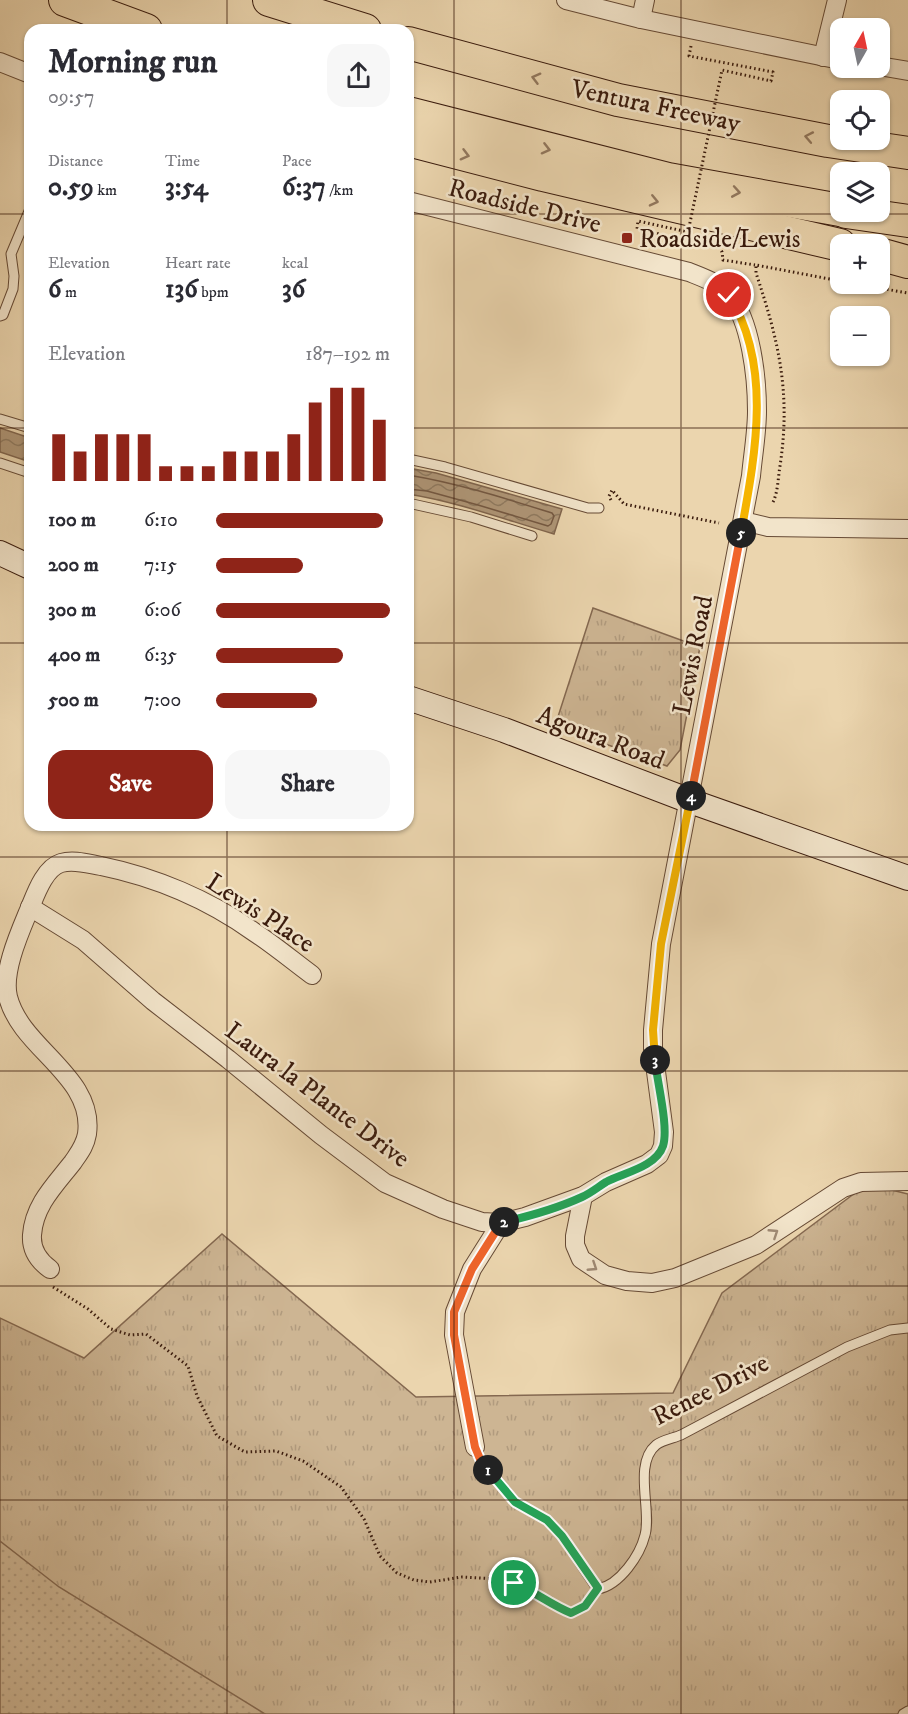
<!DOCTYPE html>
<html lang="en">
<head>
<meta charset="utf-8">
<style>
	body { margin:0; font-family:"IM FELL DW Pica",serif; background:#f7f7f7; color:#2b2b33; height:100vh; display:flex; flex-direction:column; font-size:22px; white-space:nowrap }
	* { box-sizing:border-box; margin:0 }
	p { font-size:20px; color:#7c7c81 }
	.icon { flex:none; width:33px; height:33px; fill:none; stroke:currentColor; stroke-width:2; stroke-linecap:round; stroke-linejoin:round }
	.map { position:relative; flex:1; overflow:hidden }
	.side { position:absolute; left:24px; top:24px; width:390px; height:807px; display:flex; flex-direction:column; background:#fff; border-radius:18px; box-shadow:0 2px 4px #0004 }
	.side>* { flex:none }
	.needle { width:39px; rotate:9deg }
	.controls { position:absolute; left:830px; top:18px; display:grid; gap:12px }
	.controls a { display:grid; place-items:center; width:60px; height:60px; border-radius:12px; background:#fff; box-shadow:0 2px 4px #0004; font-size:30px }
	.pin { position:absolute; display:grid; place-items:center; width:51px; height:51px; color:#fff; margin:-26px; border:3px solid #fff; border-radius:50%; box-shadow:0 2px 6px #0007 }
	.km { position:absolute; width:30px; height:30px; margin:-15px; border-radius:50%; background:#222; color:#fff; font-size:16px; line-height:30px; text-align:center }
	.round { display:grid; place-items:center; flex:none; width:63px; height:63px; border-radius:18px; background:#f7f7f7 }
	.headline { display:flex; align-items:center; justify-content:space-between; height:102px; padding:0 24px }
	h1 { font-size:33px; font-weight:800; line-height:45px }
	.metrics { display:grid; grid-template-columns:repeat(3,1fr); gap:9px; height:102px; padding:6px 24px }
	.metrics div { display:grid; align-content:center }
	.metrics b { font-size:26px; font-weight:800 }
	.metrics small { font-size:16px; font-weight:400 }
	.metrics p { font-size:16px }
	.chart { height:168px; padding:12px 24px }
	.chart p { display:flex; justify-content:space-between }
	.chart svg { width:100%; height:108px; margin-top:6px; stroke:#8f2418; stroke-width:6 }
	.cta { display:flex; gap:12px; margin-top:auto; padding:12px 24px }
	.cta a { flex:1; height:69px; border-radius:18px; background:#8f2418; color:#fff; font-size:24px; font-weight:800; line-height:69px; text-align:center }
	.cta a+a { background:#f7f7f7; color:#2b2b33 }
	ul { padding:0 24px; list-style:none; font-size:20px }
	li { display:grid; grid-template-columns:96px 72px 1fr; align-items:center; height:45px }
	li i { height:15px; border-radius:8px; background:#8f2418 }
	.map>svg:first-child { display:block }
	.grass { fill:url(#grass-tufts); stroke:#846850; stroke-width:1.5 }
	.park { fill:url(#park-dots); stroke:#846850; stroke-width:1.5 }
	.water { fill:url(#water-waves); stroke:#80654d; stroke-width:1.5 }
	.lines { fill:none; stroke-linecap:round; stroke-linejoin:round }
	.shore { stroke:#745842; stroke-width:1.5 }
	.lane-casing { stroke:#664a35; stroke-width:11 }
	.street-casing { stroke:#664a35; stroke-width:20 }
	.secondary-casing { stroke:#3a1b0d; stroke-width:26 }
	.highway-casing { stroke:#3a1b0d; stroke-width:34 }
	.path { stroke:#3a1b0d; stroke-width:3; stroke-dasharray:1.5 3; stroke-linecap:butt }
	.lane { stroke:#f2e4ca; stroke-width:9 }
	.street { stroke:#f2e4ca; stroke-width:18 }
	.secondary { stroke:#f2e4ca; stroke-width:24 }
	.highway { stroke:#ebd5ae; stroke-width:32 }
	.path-bridge { stroke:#3a1b0d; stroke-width:3; stroke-dasharray:1.5 3; stroke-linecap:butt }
	.oneway { stroke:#92785e }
	.oneway2 { stroke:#9f8a75 }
	.split-1-casing { stroke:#fff; stroke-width:12 }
	.split-2-casing { stroke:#fff; stroke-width:12 }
	.split-3-casing { stroke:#fff; stroke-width:12 }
	.split-4-casing { stroke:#fff; stroke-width:12 }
	.split-5-casing { stroke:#fff; stroke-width:12 }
	.split-6-casing { stroke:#fff; stroke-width:12 }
	.split-1 { stroke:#22a559; stroke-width:8 }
	.split-2 { stroke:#f0652b; stroke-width:8 }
	.split-3 { stroke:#22a559; stroke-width:8 }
	.split-4 { stroke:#f5b400; stroke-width:8 }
	.split-5 { stroke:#f0652b; stroke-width:8 }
	.split-6 { stroke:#f5b400; stroke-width:8 }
	.grid { fill:none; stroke:#3a1b0d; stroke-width:1.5; stroke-opacity:0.55 }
	.poi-dot { fill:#8f2418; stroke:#f2e4ca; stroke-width:2 }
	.labels { text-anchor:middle; stroke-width:5; stroke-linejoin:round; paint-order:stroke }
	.street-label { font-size:26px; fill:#3a1b0d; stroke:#f2e4ca }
	.poi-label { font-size:26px; fill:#3a1b0d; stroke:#f2e4ca; text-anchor:start }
</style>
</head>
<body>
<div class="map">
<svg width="908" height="1714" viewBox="0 0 908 1714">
	<defs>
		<pattern id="grass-tufts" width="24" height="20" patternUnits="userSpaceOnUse" patternTransform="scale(1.5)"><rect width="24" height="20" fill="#cdb593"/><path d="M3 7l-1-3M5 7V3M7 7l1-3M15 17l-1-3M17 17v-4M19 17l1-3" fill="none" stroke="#b19b7e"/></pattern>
		<pattern id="park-dots" width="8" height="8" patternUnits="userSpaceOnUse" patternTransform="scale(1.5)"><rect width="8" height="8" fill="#cdb593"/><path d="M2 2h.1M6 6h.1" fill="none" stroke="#b19b7e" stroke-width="1.8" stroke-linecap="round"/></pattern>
		<pattern id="water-waves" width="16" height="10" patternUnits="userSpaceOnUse" patternTransform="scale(1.5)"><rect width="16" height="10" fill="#af9677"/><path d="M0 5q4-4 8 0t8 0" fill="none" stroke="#8f7a60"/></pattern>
	</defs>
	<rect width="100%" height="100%" fill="#ebd5ae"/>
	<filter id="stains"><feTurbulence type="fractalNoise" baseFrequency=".00333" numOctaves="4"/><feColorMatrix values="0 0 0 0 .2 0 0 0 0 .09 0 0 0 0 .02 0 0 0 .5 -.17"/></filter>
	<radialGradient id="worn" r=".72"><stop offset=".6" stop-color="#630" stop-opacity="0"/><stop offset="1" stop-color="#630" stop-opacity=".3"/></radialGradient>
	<g class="grass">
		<path d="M 593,608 L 700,647 L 680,750 L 667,766 L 555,726 Z"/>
		<path d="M 867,1184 L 908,1194 L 908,1714 L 0,1714 L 0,1318 L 84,1358 L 222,1234 L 416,1397 L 673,1393 L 722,1293 Z"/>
	</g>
	<path class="park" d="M 0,1541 L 59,1587 L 265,1714 L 0,1714 Z"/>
	<g class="water">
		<path d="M 0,428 L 30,438 L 30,462 L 0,452 Z"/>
		<path d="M 408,468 L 436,473 L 562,509 L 554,534 C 506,520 458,502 408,494 Z"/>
	</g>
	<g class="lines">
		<path class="shore" d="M 408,475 C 457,483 504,498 552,513 L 554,516 L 551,524 L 548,526 L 478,505 L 427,491 L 408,489"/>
		<g class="lane-casing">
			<g id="lane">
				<path d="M 0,316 L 3,315 L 13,289 L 14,276 L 11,254 L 30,209"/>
				<path d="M 0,419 L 30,428"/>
				<path d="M 408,459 L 445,467 L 588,508 L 599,508"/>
				<path d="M 0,463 L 30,473"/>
				<path d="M 408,503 L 471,517 L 532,536"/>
				<path d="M 475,1447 L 480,1459 L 515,1502 L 547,1520 L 562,1536 L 594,1584 L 598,1589 C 620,1585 640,1555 645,1535 C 652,1511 633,1464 656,1445 C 662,1440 674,1438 681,1435 L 847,1347 L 890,1330 L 908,1328"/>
				<path d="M 903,1714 L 908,1711"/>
			</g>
		</g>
		<g class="street-casing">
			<g id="street">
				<path d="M 566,0 L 641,19 L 840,60"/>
				<path d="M 641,19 L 645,0"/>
				<path d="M 823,57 L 837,0"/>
				<path d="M 0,62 L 30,74"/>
				<path d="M 879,66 L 908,71"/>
				<path d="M 743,521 L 768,527 L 908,529"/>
				<path d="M 30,907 L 83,940 L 153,1001 L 228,1059 L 321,1135 L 385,1183 L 443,1209 L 482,1222 L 501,1223 L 525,1217 L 583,1196 L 606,1182 L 647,1164 L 659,1155 L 663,1146 L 664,1132 L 653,1049 L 653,1030 L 661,944 L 751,476 C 753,454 757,432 757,411 C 757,378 751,320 729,295 C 719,283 704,278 689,272 L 408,201"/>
				<path d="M 583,1196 L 575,1236 L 575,1245 L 581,1259 L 605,1275 L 627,1281 L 652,1283 L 675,1278 L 756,1245 L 843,1188 L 861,1182 L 908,1181"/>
				<path d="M 50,1269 C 39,1261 31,1250 32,1235 C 34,1205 55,1185 73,1162 C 79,1153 85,1146 87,1134 C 95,1076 21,1049 8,997 C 2,972 19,934 29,910 C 35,896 44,868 61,863 C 74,859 89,864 101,866 C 155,877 209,900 254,932 C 274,945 293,961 312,975"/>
				<path d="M 475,1447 L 454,1335 L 455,1312 L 472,1269 L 501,1223"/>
			</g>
		</g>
		<g class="secondary-casing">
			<g id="secondary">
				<path d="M 0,553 L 30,567"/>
				<path d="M 408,698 L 504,730 L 690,801 L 908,878"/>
			</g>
		</g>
		<g class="highway-casing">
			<g id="highway">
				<path d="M 65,0 L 146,30"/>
				<path d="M 269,0 L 365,30"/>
				<path d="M 408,43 L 618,100 L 828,141 L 908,153"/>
				<path d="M 408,113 L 668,179 L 840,210"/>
				<path d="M 408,140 L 543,175 L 840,245"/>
				<path d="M 846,212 L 908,221"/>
				<path d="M 879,254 L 908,262"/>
			</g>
		</g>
		<g class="path">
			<path d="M 719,247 L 722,252 L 723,260 L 755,265"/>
			<path d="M 856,284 L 908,293"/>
			<path d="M 611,500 L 609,496 L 612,490 L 624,504 L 719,523"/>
			<path d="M 773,502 C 778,492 778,478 780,466 C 791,393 779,342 756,273 L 756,265 L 840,281"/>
			<path d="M 53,1287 L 88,1309 L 111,1329 L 130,1335 L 146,1334 L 188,1366 L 197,1396 L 217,1436 L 245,1452 L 276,1451 L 303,1461 L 341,1487 L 364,1519 L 380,1556 L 397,1573 L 414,1580 L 430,1582 L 462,1577 L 497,1579 L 529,1589 L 558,1608 L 571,1613 L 585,1606 L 590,1600"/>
		</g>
		<use href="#lane" class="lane"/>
		<use href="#street" class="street"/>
		<use href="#secondary" class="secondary"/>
		<use href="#highway" class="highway"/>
		<path class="path-bridge" d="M 691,46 L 689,56 L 773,72 L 771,81 L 722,70 L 688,232 L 638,221 L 637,229 L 719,247"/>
	</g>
	<defs><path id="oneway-chevron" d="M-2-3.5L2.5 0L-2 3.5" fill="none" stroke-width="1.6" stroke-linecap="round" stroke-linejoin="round" transform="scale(1.5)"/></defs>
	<g class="oneway">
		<use href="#oneway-chevron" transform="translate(536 78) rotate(-165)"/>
		<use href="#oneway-chevron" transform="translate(809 137) rotate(-169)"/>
		<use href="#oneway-chevron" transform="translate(546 149) rotate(14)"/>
		<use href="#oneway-chevron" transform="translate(465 155) rotate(15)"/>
		<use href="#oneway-chevron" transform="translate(736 192) rotate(10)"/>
		<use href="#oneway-chevron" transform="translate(654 201) rotate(13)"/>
	</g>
	<g class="oneway2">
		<use href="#oneway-chevron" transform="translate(774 1233) rotate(-33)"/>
		<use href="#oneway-chevron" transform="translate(593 1267) rotate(33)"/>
	</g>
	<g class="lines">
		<g class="split-1-casing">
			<path id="split-1" d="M 488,1470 L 515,1502 L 547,1520 L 562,1536 L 598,1588 L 585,1606 L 571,1613 C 551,1605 534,1591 514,1583"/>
		</g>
		<g class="split-2-casing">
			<path id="split-2" d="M 488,1470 L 480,1459 L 475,1447 L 454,1335 L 454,1312 L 472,1269 L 501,1223 L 504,1222"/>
		</g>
		<g class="split-3-casing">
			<path id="split-3" d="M 504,1222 C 530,1216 558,1208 582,1197 C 591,1193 598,1187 606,1182 C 623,1173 656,1167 663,1146 C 669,1127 657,1082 655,1060"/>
		</g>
		<g class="split-4-casing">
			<path id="split-4" d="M 655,1060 L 653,1030 L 661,944 L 691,796"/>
		</g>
		<g class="split-5-casing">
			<path id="split-5" d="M 691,796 L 741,533"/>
		</g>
		<g class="split-6-casing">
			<path id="split-6" d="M 729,295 C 773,366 755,456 741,533"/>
		</g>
		<use href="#split-1" class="split-1"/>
		<use href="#split-2" class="split-2"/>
		<use href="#split-3" class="split-3"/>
		<use href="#split-4" class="split-4"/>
		<use href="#split-5" class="split-5"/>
		<use href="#split-6" class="split-6"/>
	</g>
	<path class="grid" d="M 227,0 L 227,30M 454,0 L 454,1714M 681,0 L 681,1714M 0,214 L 30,214M 408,214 L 908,214M 0,428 L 30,428M 408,428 L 908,428M 0,643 L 30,643M 408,643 L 908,643M 227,825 L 227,1714M 0,857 L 908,857M 0,1071 L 908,1071M 0,1286 L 908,1286M 0,1500 L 908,1500"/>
	<rect class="poi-dot" x="621" y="232" width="12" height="12" rx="3"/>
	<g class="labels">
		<g class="street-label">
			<text transform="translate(656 105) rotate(12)" y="9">Ventura Freeway</text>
			<text transform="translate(525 205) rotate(14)" y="9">Roadside Drive</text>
			<text transform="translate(692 655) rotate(-79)" y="9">Lewis Road</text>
			<text transform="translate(601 737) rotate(21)" y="9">Agoura Road</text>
			<text transform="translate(261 912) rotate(33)" y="9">Lewis Place</text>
			<text transform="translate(318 1094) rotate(37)" y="9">Laura la Plante Drive</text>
			<text transform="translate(710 1389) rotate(-27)" y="9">Renee Drive</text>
		</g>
		<g class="poi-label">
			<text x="639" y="247">Roadside/Lewis</text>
		</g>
	</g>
	<rect width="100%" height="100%" filter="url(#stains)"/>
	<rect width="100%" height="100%" fill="url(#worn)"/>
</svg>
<div class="controls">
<a><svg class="needle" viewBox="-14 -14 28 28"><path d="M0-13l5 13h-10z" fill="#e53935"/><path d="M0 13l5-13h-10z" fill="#7c7c81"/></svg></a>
<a><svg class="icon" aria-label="locate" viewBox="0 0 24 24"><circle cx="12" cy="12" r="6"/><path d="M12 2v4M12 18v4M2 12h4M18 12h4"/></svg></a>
<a><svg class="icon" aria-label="layers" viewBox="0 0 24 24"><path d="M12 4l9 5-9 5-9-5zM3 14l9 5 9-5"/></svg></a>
<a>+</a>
<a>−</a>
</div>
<div class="pin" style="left:514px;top:1583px;background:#1e9e55"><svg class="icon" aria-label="arrive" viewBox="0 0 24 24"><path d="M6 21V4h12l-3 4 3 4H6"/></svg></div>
<div class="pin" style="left:729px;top:295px;background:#d93025"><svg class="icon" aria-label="check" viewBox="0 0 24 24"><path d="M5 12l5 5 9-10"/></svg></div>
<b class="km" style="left:488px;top:1470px">1</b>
<b class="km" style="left:504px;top:1222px">2</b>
<b class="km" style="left:655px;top:1060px">3</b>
<b class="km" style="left:691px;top:796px">4</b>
<b class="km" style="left:741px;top:533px">5</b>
<section class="side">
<div class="headline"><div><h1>Morning run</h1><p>09:57</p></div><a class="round"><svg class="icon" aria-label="share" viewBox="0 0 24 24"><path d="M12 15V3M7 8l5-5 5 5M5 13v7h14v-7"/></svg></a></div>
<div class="metrics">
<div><p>Distance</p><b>0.59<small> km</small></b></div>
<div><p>Time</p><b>3:54</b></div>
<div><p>Pace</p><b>6:37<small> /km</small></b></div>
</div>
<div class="metrics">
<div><p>Elevation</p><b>6<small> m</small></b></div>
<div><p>Heart rate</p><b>136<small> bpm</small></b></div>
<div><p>kcal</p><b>36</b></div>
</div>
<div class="chart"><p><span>Elevation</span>187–192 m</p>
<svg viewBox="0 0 160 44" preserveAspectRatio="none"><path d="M5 44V25M15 44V32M25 44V25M35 44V25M45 44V25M55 44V38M65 44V38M75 44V38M85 44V32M95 44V32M105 44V32M115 44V25M125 44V12M135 44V6M145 44V6M155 44V19"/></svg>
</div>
<ul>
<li><b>100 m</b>6:10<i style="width:96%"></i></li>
<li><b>200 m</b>7:15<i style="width:50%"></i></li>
<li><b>300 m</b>6:06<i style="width:100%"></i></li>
<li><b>400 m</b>6:35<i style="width:73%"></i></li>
<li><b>500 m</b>7:00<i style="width:58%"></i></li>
</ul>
<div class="cta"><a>Save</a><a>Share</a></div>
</section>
</div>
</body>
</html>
